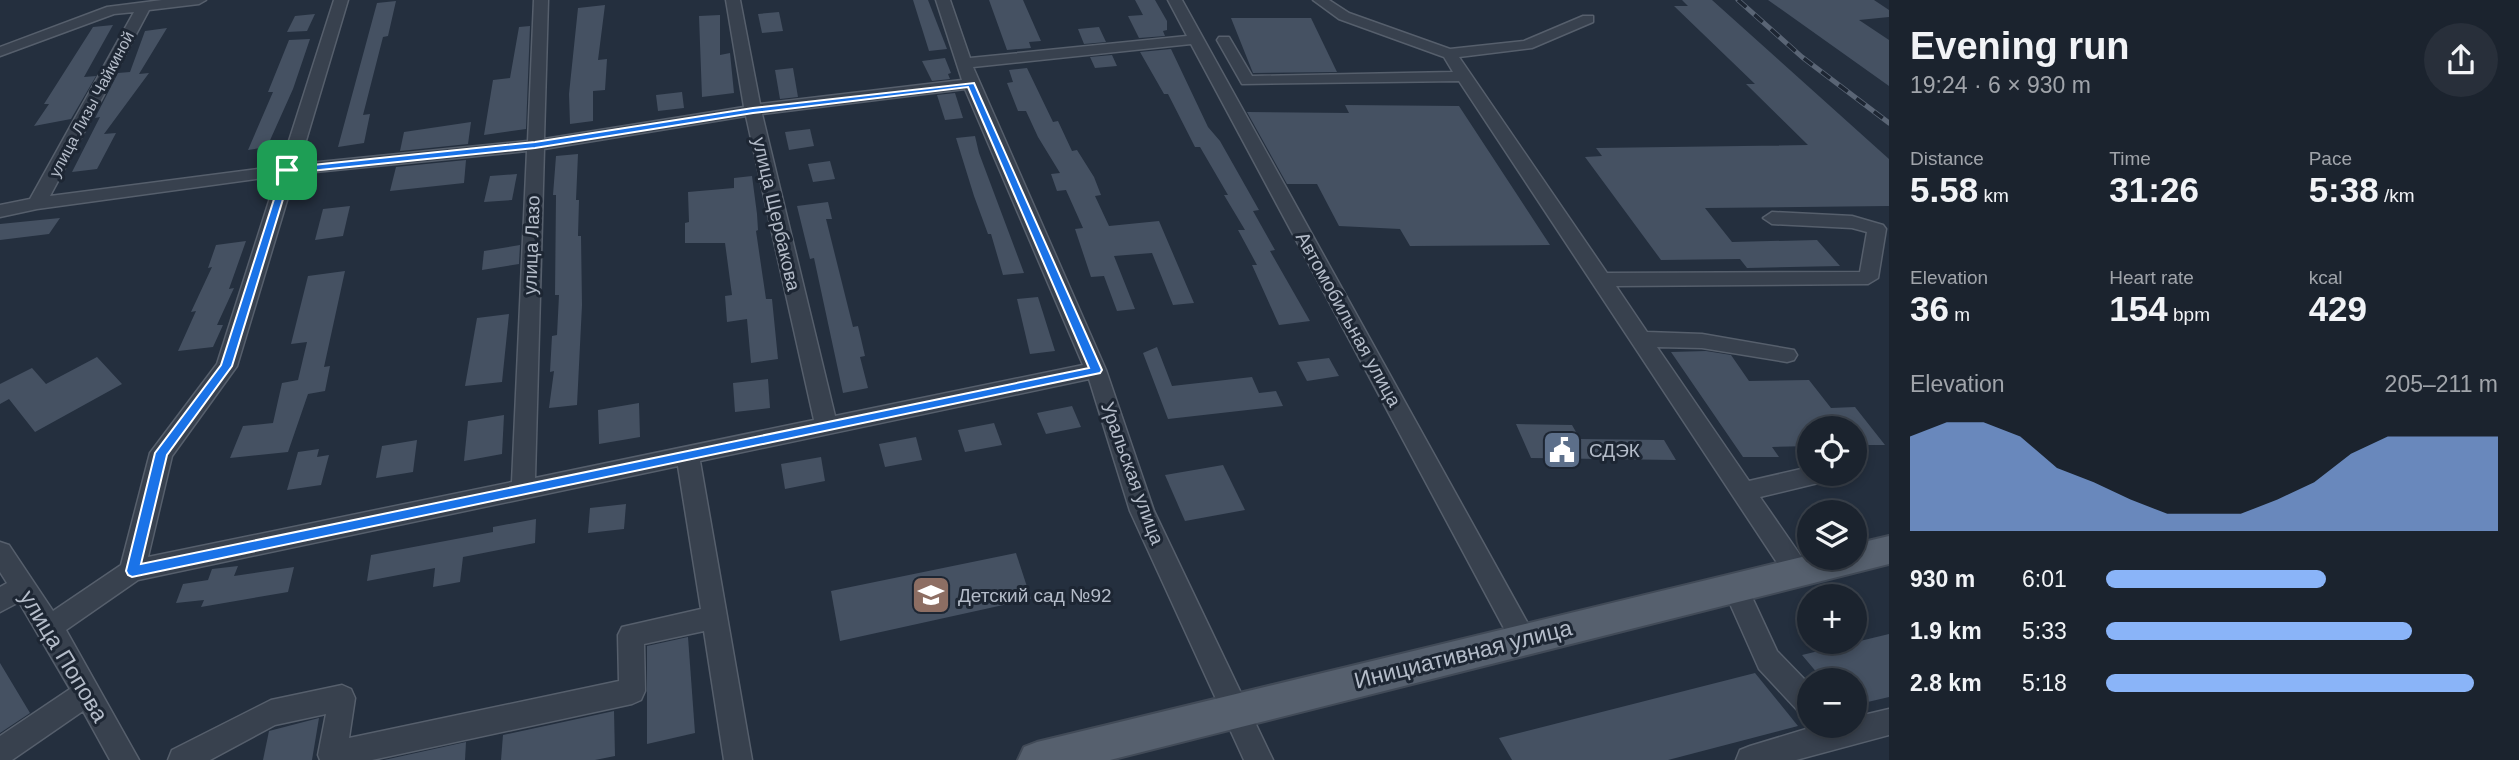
<!DOCTYPE html>
<html lang="en">
<head>
<meta charset="utf-8">
<style>
	body { margin:0; font-family:Helvetica,sans-serif; background:#282f3a; color:#f1f3f6; height:100vh; display:flex; flex-direction:column; font-size:26px; white-space:nowrap }
	* { box-sizing:border-box; margin:0 }
	p { font-size:23px; color:#a0a4aa }
	.icon { flex:none; width:38px; height:38px; fill:none; stroke:currentColor; stroke-width:2; stroke-linecap:round; stroke-linejoin:round }
	.map { position:relative; flex:1; overflow:hidden }
	.side { display:flex; flex-direction:column; background:#1b232e; width:630px }
	.side>* { flex:none }
	.controls { position:absolute; left:1797px; top:416px; display:grid; gap:14px }
	.controls a { display:grid; place-items:center; width:70px; height:70px; border-radius:50%; background:#1b232e; box-shadow:0 4px 10px #0003,0 0 0 2px #39404a; font-size:35px }
	.pin { position:absolute; display:grid; place-items:center; width:60px; height:60px; color:#fff; margin:-30px; border-radius:14px; box-shadow:0 4px 10px #0006 }
	.round { display:grid; place-items:center; flex:none; width:74px; height:74px; border-radius:37px; background:#282f3a }
	.overview { display:flex; align-items:center; justify-content:space-between; height:119px; padding:0 21px }
	h1 { font-size:38px; font-weight:700; line-height:52px }
	.figures { display:grid; grid-template-columns:repeat(3,1fr); gap:10px; height:119px; padding:7px 21px }
	.figures div { display:grid; align-content:center }
	.figures b { font-size:35px; font-weight:700 }
	.figures small { font-size:19px; font-weight:400 }
	.figures p { font-size:19px }
	.chart { height:196px; padding:14px 21px }
	.chart p { display:flex; justify-content:space-between }
	.chart svg { width:100%; height:126px; margin-top:7px; fill:#8ab4f8; opacity:.7 }
	ul { padding:0 21px; list-style:none; font-size:23px }
	li { display:grid; grid-template-columns:112px 84px 1fr; align-items:center; height:52px }
	li i { height:18px; border-radius:9px; background:#8ab4f8 }
	main { display:flex; flex:1; min-height:0 }
	.map>svg:first-child { display:block }
	.building { fill:#455162 }
	.lines { fill:none; stroke-linecap:round; stroke-linejoin:round }
	.minor-casing { stroke:#565f6c; stroke-width:3 }
	.major-casing { stroke:#414a57; stroke-width:4 }
	.minor { fill:#38414e; fill-rule:evenodd }
	.major { fill:#56606e; fill-rule:evenodd }
	.rail-casing { stroke:#5a6575; stroke-width:5 }
	.rail { stroke:#1d2633; stroke-width:3.5; stroke-dasharray:11; stroke-linecap:butt }
	.route { fill:#1a73e8; stroke:#fff; stroke-width:2; fill-rule:evenodd }
	.labels { text-anchor:middle; stroke-width:6; stroke-linejoin:round; paint-order:stroke }
	.far-street-label { font-size:16px; fill:#b4bcc9; stroke:#1d2633 }
	.street-label { font-size:19px; fill:#b4bcc9; stroke:#1d2633 }
	.poi-label { font-size:19px; fill:#b4bcc9; stroke:#1d2633; text-anchor:start }
	.near-street-label { font-size:23px; fill:#b4bcc9; stroke:#1d2633 }
</style>
</head>
<body>
<main>
<div class="map">
<svg width="1889" height="760" viewBox="0 0 1889 760">
	<rect width="100%" height="100%" fill="#242f3e"/>
	<g class="building">
		<path d="M 913,0 L 928,0 L 947,49 L 929,51 Z"/>
		<path d="M 989,0 L 1023,0 L 1041,41 L 1029,42 L 1031,48 L 1007,50 Z"/>
		<path d="M 1135,0 L 1155,0 L 1167,21 L 1167,30 L 1163,31 L 1165,36 L 1139,38 L 1128,16 L 1143,15 Z"/>
		<path d="M 1682,0 L 1712,0 L 1889,159 L 1889,206 L 1705,208 L 1732,242 L 1817,240 L 1840,266 L 1747,268 L 1740,259 L 1661,260 L 1585,157 L 1602,156 L 1596,148 L 1808,145 L 1746,84 L 1755,84 L 1674,6 L 1688,6 Z"/>
		<path d="M 1768,0 L 1874,0 L 1889,10 L 1889,17 L 1859,20 L 1889,40 L 1889,86 Z"/>
		<path d="M 396,1 L 388,36 L 383,37 L 363,115 L 370,114 L 364,143 L 338,147 L 377,3 Z"/>
		<path d="M 605,5 L 598,60 L 607,59 L 605,90 L 593,91 L 593,121 L 570,124 L 569,94 L 578,8 Z"/>
		<path d="M 779,12 L 783,31 L 762,33 L 758,14 Z"/>
		<path d="M 315,14 L 307,31 L 287,32 L 295,16 Z"/>
		<path d="M 720,15 L 720,55 L 730,53 L 734,93 L 702,97 L 699,16 Z"/>
		<path d="M 1231,18 L 1311,18 L 1337,72 L 1253,73 Z"/>
		<path d="M 113,25 L 84,77 L 96,76 L 71,119 L 34,126 L 49,104 L 44,104 L 93,27 Z"/>
		<path d="M 530,26 L 526,129 L 484,135 L 493,80 L 510,78 L 519,27 Z"/>
		<path d="M 1099,27 L 1106,42 L 1084,44 L 1078,29 Z"/>
		<path d="M 167,28 L 139,74 L 149,73 L 104,134 L 116,133 L 97,169 L 72,172 L 100,117 L 95,118 L 118,73 L 130,72 L 145,31 Z"/>
		<path d="M 310,39 L 293,89 L 267,147 L 248,150 L 273,92 L 268,92 L 289,40 Z"/>
		<path d="M 1171,49 L 1208,127 L 1220,141 L 1259,210 L 1253,211 L 1275,250 L 1270,251 L 1310,321 L 1279,325 L 1252,265 L 1257,265 L 1238,230 L 1245,230 L 1224,195 L 1228,195 L 1200,147 L 1195,147 L 1168,94 L 1164,94 L 1140,52 Z"/>
		<path d="M 1112,55 L 1117,66 L 1095,68 L 1090,57 Z"/>
		<path d="M 945,58 L 951,73 L 948,74 L 950,79 L 932,81 L 922,61 Z"/>
		<path d="M 793,68 L 798,97 L 780,99 L 775,70 Z"/>
		<path d="M 1027,68 L 1053,122 L 1058,121 L 1072,151 L 1077,150 L 1094,177 L 1101,195 L 1095,196 L 1109,226 L 1159,221 L 1194,303 L 1173,305 L 1152,253 L 1114,256 L 1135,309 L 1117,311 L 1104,276 L 1091,277 L 1075,229 L 1083,228 L 1066,190 L 1057,191 L 1051,174 L 1060,173 L 1038,137 L 1026,111 L 1018,111 L 1007,83 L 1013,82 L 1009,70 Z"/>
		<path d="M 682,92 L 684,108 L 658,111 L 656,95 Z"/>
		<path d="M 955,93 L 963,118 L 945,120 L 937,95 Z"/>
		<path d="M 1345,105 L 1459,106 L 1550,245 L 1410,246 L 1400,229 L 1339,226 L 1317,184 L 1287,184 L 1247,112 L 1349,113 Z"/>
		<path d="M 471,122 L 468,144 L 400,151 L 404,132 Z"/>
		<path d="M 810,129 L 814,146 L 789,150 L 785,132 Z"/>
		<path d="M 975,136 L 979,153 L 1024,273 L 1003,275 L 991,234 L 988,234 L 974,196 L 956,138 Z"/>
		<path d="M 578,154 L 576,200 L 579,200 L 578,236 L 581,236 L 582,305 L 577,405 L 549,408 L 554,371 L 550,372 L 552,336 L 557,335 L 559,295 L 555,295 L 556,195 L 553,195 L 556,156 Z"/>
		<path d="M 466,160 L 464,183 L 390,191 L 396,167 Z"/>
		<path d="M 830,161 L 835,179 L 813,182 L 808,164 Z"/>
		<path d="M 517,174 L 512,200 L 484,202 L 490,176 Z"/>
		<path d="M 752,176 L 757,214 L 758,230 L 756,231 L 766,299 L 772,299 L 778,359 L 751,363 L 747,319 L 727,322 L 725,296 L 732,295 L 725,243 L 685,243 L 685,223 L 689,222 L 688,192 L 734,188 L 734,178 Z"/>
		<path d="M 828,202 L 832,219 L 826,219 L 853,327 L 858,326 L 865,356 L 860,357 L 868,388 L 843,393 L 814,258 L 810,259 L 797,206 Z"/>
		<path d="M 350,206 L 343,236 L 315,240 L 323,209 Z"/>
		<path d="M 60,218 L 49,234 L 0,240 L 0,224 Z"/>
		<path d="M 246,241 L 229,289 L 234,288 L 217,325 L 223,325 L 213,347 L 178,351 L 196,311 L 191,312 L 212,267 L 208,268 L 216,245 Z"/>
		<path d="M 520,245 L 519,264 L 482,270 L 484,251 Z"/>
		<path d="M 345,271 L 324,367 L 330,366 L 325,391 L 308,394 L 288,452 L 230,458 L 243,426 L 273,423 L 282,383 L 298,380 L 307,342 L 291,344 L 308,276 Z"/>
		<path d="M 1038,297 L 1055,351 L 1030,354 L 1017,299 Z"/>
		<path d="M 509,314 L 502,382 L 465,386 L 477,318 Z"/>
		<path d="M 1157,347 L 1172,386 L 1252,377 L 1259,393 L 1276,391 L 1283,406 L 1168,419 L 1143,353 Z"/>
		<path d="M 1706,351 L 1731,355 L 1749,381 L 1809,380 L 1831,408 L 1855,407 L 1885,445 L 1855,445 L 1855,429 L 1810,429 L 1810,446 L 1772,447 L 1779,457 L 1743,457 L 1671,352 Z"/>
		<path d="M 97,357 L 122,384 L 35,432 L 9,399 L 0,404 L 0,384 L 32,368 L 46,384 Z"/>
		<path d="M 1329,358 L 1339,376 L 1307,381 L 1297,362 Z"/>
		<path d="M 768,379 L 770,408 L 735,412 L 733,383 Z"/>
		<path d="M 639,403 L 640,437 L 599,444 L 598,410 Z"/>
		<path d="M 1072,406 L 1081,427 L 1046,434 L 1037,413 Z"/>
		<path d="M 504,415 L 502,454 L 464,461 L 468,421 Z"/>
		<path d="M 994,423 L 1002,445 L 965,452 L 958,430 Z"/>
		<path d="M 1516,424 L 1572,425 L 1580,439 L 1664,440 L 1676,460 L 1531,458 Z"/>
		<path d="M 916,437 L 922,460 L 885,467 L 879,444 Z"/>
		<path d="M 417,440 L 413,472 L 376,478 L 382,446 Z"/>
		<path d="M 319,449 L 317,457 L 329,455 L 321,485 L 287,490 L 298,452 Z"/>
		<path d="M 821,457 L 825,481 L 785,489 L 781,464 Z"/>
		<path d="M 1223,465 L 1245,510 L 1185,521 L 1165,475 Z"/>
		<path d="M 626,504 L 624,529 L 588,533 L 590,508 Z"/>
		<path d="M 536,519 L 535,543 L 463,557 L 460,582 L 433,587 L 435,568 L 367,581 L 371,555 L 493,532 L 493,527 Z"/>
		<path d="M 1016,553 L 1031,599 L 840,641 L 831,591 Z"/>
		<path d="M 238,566 L 234,576 L 294,567 L 288,592 L 201,607 L 204,600 L 176,603 L 183,584 L 208,580 L 212,569 Z"/>
		<path d="M 1889,634 L 1889,697 L 1855,705 L 1855,681 L 1824,681 L 1802,655 Z"/>
		<path d="M 688,637 L 695,733 L 647,744 L 647,646 Z"/>
		<path d="M 0,663 L 30,713 L 0,733 Z"/>
		<path d="M 1755,673 L 1798,726 L 1668,760 L 1512,760 L 1499,738 Z"/>
		<path d="M 614,711 L 615,756 L 595,760 L 501,760 L 503,735 Z"/>
		<path d="M 319,718 L 312,760 L 263,760 L 269,731 Z"/>
		<path d="M 466,742 L 465,760 L 384,760 Z"/>
	</g>
	<g class="lines">
		<g class="minor-casing">
			<g id="minor">
				<path d="M 162,0 L 206,0 L 199,4 L 149,10 L 50,196 L 281,166 L 334,0 L 348,0 L 299,164 L 528,141 L 534,0 L 548,0 L 544,139 L 744,107 L 726,0 L 740,0 L 760,104 L 962,80 L 936,0 L 950,0 L 970,58 L 1187,36 L 1168,0 L 1182,0 L 1532,631 L 1536,639 L 1532,647 L 1523,651 L 1514,647 L 1191,44 L 973,67 L 1106,370 L 1154,511 L 1273,760 L 1244,760 L 1130,511 L 1089,379 L 700,461 L 752,760 L 724,760 L 704,631 L 644,644 L 645,691 L 641,700 L 632,704 L 372,760 L 320,760 L 318,755 L 326,714 L 275,725 L 210,760 L 168,760 L 172,750 L 271,700 L 342,685 L 351,689 L 355,698 L 349,738 L 619,681 L 618,635 L 622,627 L 701,609 L 678,466 L 138,580 L 66,630 L 139,760 L 110,760 L 83,711 L 12,760 L 0,760 L 0,736 L 70,689 L 19,602 L 0,612 L 0,587 L 7,583 L 0,572 L 0,542 L 9,545 L 53,611 L 121,565 L 150,453 L 217,364 L 277,176 L 37,209 L 0,217 L 0,205 L 30,199 L 134,12 L 114,14 L 0,56 L 0,47 L 107,7 ZM 965,89 L 1083,365 L 835,416 L 762,114 ZM 746,116 L 814,420 L 535,478 L 544,149 ZM 527,151 L 512,482 L 148,557 L 172,456 L 237,366 L 295,174 Z"/>
				<path d="M 1313,0 L 1329,0 L 1349,13 L 1450,49 L 1524,41 L 1583,16 L 1593,16 L 1593,22 L 1532,48 L 1459,57 L 1607,273 L 1860,272 L 1867,232 L 1852,228 L 1772,224 L 1763,218 L 1772,212 L 1852,216 L 1883,225 L 1886,229 L 1878,278 L 1868,284 L 1616,286 L 1647,332 L 1702,334 L 1794,350 L 1797,355 L 1794,360 L 1787,362 L 1702,348 L 1657,347 L 1749,481 L 1810,467 L 1810,474 L 1829,474 L 1826,480 L 1818,483 L 1760,497 L 1807,565 L 1810,573 L 1807,581 L 1798,584 L 1789,581 L 1459,81 L 1242,84 L 1217,40 L 1219,37 L 1229,37 L 1252,76 L 1453,72 L 1444,57 L 1339,19 Z"/>
				<path d="M 1735,577 L 1744,580 L 1777,651 L 1810,685 L 1810,717 L 1800,713 L 1759,669 L 1723,588 L 1726,580 Z"/>
				<path d="M 1889,709 L 1889,735 L 1796,760 L 1736,760 L 1740,750 L 1750,746 L 1816,726 L 1855,726 L 1855,717 Z"/>
			</g>
		</g>
		<g class="major-casing">
			<path id="major" d="M 1889,536 L 1889,564 L 1110,760 L 1018,760 L 1024,747 L 1037,742 L 1810,555 L 1810,558 L 1855,558 L 1855,544 Z"/>
		</g>
		<use href="#minor" class="minor"/>
		<use href="#major" class="major"/>
		<g class="rail-casing">
			<path id="rail" d="M 1738,0 L 1802,57 L 1889,123"/>
		</g>
		<use href="#rail" class="rail"/>
	</g>
	<path class="route" d="M 974,83 L 1102,370 L 1100,373 L 132,577 L 128,575 L 126,571 L 155,453 L 221,365 L 284,168 L 535,142 L 753,108 ZM 968,87 L 1089,368 L 141,564 L 167,455 L 232,366 L 291,173 L 535,148 L 753,113 Z"/>
	<defs>
		<g id="civic-square" transform="scale(2.0125)"><rect x="-9" y="-9" width="18" height="18" rx="4" fill="#5c6f8a" stroke="#1d2633"/><path d="M-.6-6.5H3V-4.5H.6V-3L4-1V1h2V6H-6V1h2V-1L-.6-3ZM-1.2 2.5V6h2.4V2.5Z" fill="#fff"/></g>
		<g id="school-square" transform="scale(2.0125)"><rect x="-9" y="-9" width="18" height="18" rx="4" fill="#8d6e63" stroke="#1d2633"/><path d="M0-5L7-2L0 1L-7-2ZM-4 1L0 2.5L4 1V4Q0 6-4 4Z" fill="#fff"/></g>
	</defs>
	<g fill-rule="evenodd">
		<use href="#civic-square" x="1562" y="450"/>
		<use href="#school-square" x="931" y="595"/>
	</g>
	<g class="labels">
		<g class="far-street-label">
			<text transform="translate(91 104) rotate(-62)" y="6">улица Лизы Чайкиной</text>
		</g>
		<g class="street-label">
			<text transform="translate(777 214) rotate(77)" y="7">улица Щербакова</text>
			<text transform="translate(531 245) rotate(-88)" y="7">улица Лазо</text>
			<text transform="translate(1349 319) rotate(61)" y="7">Автомобильная улица</text>
			<text transform="translate(1133 473) rotate(70)" y="7">Уральская улица</text>
		</g>
		<g class="poi-label">
			<text x="1589" y="457">СДЭК</text>
			<text x="958" y="602">Детский сад №92</text>
		</g>
		<g class="near-street-label">
			<text transform="translate(1463 654) rotate(-14)" y="8">Инициативная улица</text>
			<text transform="translate(64 656) rotate(59)" y="8">улица Попова</text>
		</g>
	</g>
</svg>
<div class="controls">
<a><svg class="icon" aria-label="locate" viewBox="0 0 24 24"><circle cx="12" cy="12" r="6"/><path d="M12 2v4M12 18v4M2 12h4M18 12h4"/></svg></a>
<a><svg class="icon" aria-label="layers" viewBox="0 0 24 24"><path d="M12 4l9 5-9 5-9-5zM3 14l9 5 9-5"/></svg></a>
<a>+</a>
<a>−</a>
</div>
<div class="pin" style="left:287px;top:170px;background:#1e9e55"><svg class="icon" aria-label="arrive" viewBox="0 0 24 24"><path d="M6 21V4h12l-3 4 3 4H6"/></svg></div>
</div>
<section class="side">
<div class="overview"><div><h1>Evening run</h1><p>19:24 · 6 × 930 m</p></div><a class="round"><svg class="icon" aria-label="share" viewBox="0 0 24 24"><path d="M12 15V3M7 8l5-5 5 5M5 13v7h14v-7"/></svg></a></div>
<div class="figures">
<div><p>Distance</p><b>5.58<small> km</small></b></div>
<div><p>Time</p><b>31:26</b></div>
<div><p>Pace</p><b>5:38<small> /km</small></b></div>
</div>
<div class="figures">
<div><p>Elevation</p><b>36<small> m</small></b></div>
<div><p>Heart rate</p><b>154<small> bpm</small></b></div>
<div><p>kcal</p><b>429</b></div>
</div>
<div class="chart"><p><span>Elevation</span>205–211 m</p>
<svg viewBox="0 0 160 44" preserveAspectRatio="none"><path d="M0 44V11L10 6L20 6L30 11L40 22L50 27L60 33L70 38L80 38L90 38L100 33L110 27L120 17L130 11L140 11L150 11L160 11V44z"/></svg>
</div>
<ul>
<li><b>930 m</b>6:01<i style="width:56%"></i></li>
<li><b>1.9 km</b>5:33<i style="width:78%"></i></li>
<li><b>2.8 km</b>5:18<i style="width:94%"></i></li>
</ul>
</section>
</main>
</body>
</html>
